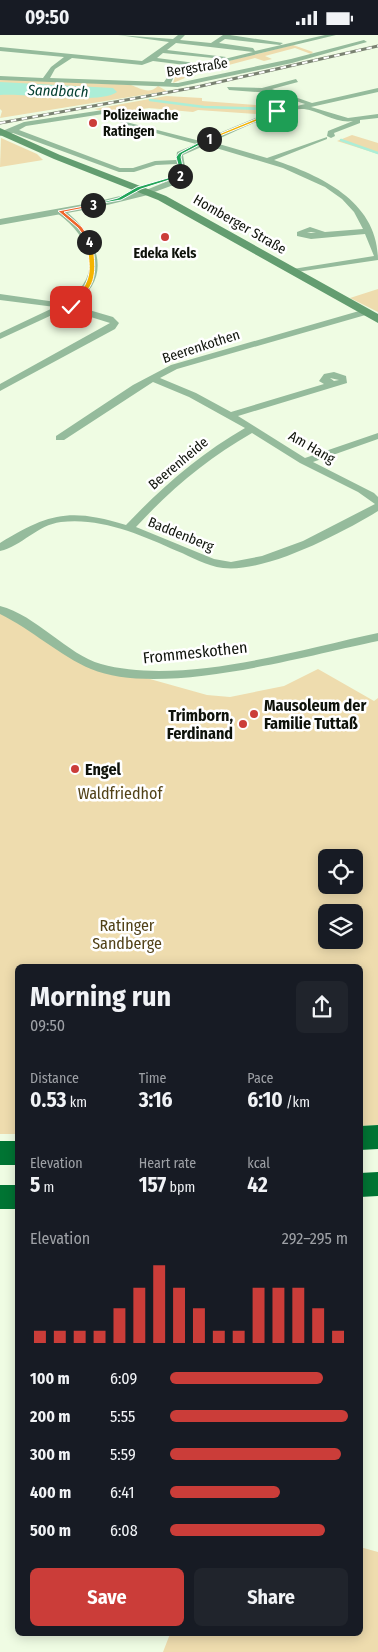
<!DOCTYPE html>
<html lang="en">
<head>
<meta charset="utf-8">
<style>
	body { margin:0; font-family:"Fira Sans Condensed",sans-serif; background:#20242c; color:#f1f3f6; height:100vh; display:flex; flex-direction:column; font-size:19px; white-space:nowrap }
	* { box-sizing:border-box; margin:0 }
	p { font-size:16px; color:#9ea1a6 }
	.icon { flex:none; width:28px; height:28px; fill:none; stroke:currentColor; stroke-width:2; stroke-linecap:round; stroke-linejoin:round }
	.map { position:relative; flex:1; overflow:hidden }
	.drawer { position:absolute; left:15px; top:929px; width:348px; height:672px; display:flex; flex-direction:column; background:#171b24; border-radius:8px; box-shadow:0 2px 12px #0003 }
	.drawer>* { flex:none }
	.tools { position:absolute; left:318px; top:814px; display:grid; gap:10px }
	.tools a { display:grid; place-items:center; width:45px; height:45px; border-radius:8px; background:#171b24; box-shadow:0 2px 12px #0003; font-size:25px }
	.pin { position:absolute; display:grid; place-items:center; width:42px; height:42px; color:#fff; margin:-21px; border-radius:10px; box-shadow:0 2px 8px #0006 }
	.km { position:absolute; width:25px; height:25px; margin:-12px; border-radius:50%; background:#222; color:#fff; font-size:14px; line-height:25px; text-align:center }
	.round { display:grid; place-items:center; flex:none; width:52px; height:52px; border-radius:8px; background:#20242c }
	.headline { display:flex; align-items:center; justify-content:space-between; height:85px; padding:0 15px }
	h1 { font-size:28px; font-weight:700; line-height:38px }
	.stats { display:grid; grid-template-columns:repeat(3,1fr); gap:8px; height:85px; padding:5px 15px }
	.stats div { display:grid; align-content:center }
	.stats b { font-size:21px; font-weight:700 }
	.stats small { font-size:14px; font-weight:400 }
	.stats p { font-size:14px }
	.chart { height:140px; padding:10px 15px }
	.chart p { display:flex; justify-content:space-between }
	.chart svg { width:100%; height:90px; margin-top:5px; stroke:#cb3d39; stroke-width:6 }
	.action { display:flex; gap:10px; margin-top:auto; padding:10px 15px }
	.action a { flex:1; height:58px; border-radius:8px; background:#cb3d39; color:#fff; font-size:20px; font-weight:700; line-height:58px; text-align:center }
	.action a+a { background:#20242c; color:#f1f3f6 }
	ul { padding:0 15px; list-style:none; font-size:16px }
	li { display:grid; grid-template-columns:80px 60px 1fr; align-items:center; height:38px }
	li i { height:12px; border-radius:6px; background:#cb3d39 }
	.status { display:flex; justify-content:space-between; align-items:center; height:35px; padding:0 25px; background:#171b24; direction:ltr }
	.status svg { height:14px; fill:currentColor }
	.map>svg:first-child { display:block }
	.green { fill:#eedcae; fill-rule:evenodd }
	.water { fill:#aceed7 }
	.lines { fill:none; stroke-linecap:round; stroke-linejoin:round }
	.stream { stroke:#aceed7; stroke-width:2.5 }
	.minor { fill:#95bb9c; fill-rule:evenodd }
	.tertiary { fill:#95bb9c; fill-rule:evenodd }
	.secondary { fill:#639d70; fill-rule:evenodd }
	.motorway { fill:#007433; fill-rule:evenodd }
	.rail-casing { stroke:#7a8272; stroke-width:3 }
	.rail { stroke:#fff; stroke-width:2; stroke-dasharray:5.5; stroke-linecap:butt }
	.split-1 { fill:#f5b400; stroke:#fff }
	.split-2 { fill:#22a559; stroke:#fff }
	.split-3 { fill:#22a559; stroke:#fff }
	.split-4 { fill:#f0652b; stroke:#fff }
	.split-5 { fill:#f5b400; stroke:#fff }
	.split-6 { fill:#f0652b; stroke:#fff }
	.poi-dot { fill:#cb3d39; stroke:#fff; stroke-width:2 }
	.labels { text-anchor:middle; stroke-width:5; stroke-linejoin:round; paint-order:stroke }
	.far-street-label { font-size:14px; fill:#0f130b; stroke:#fff }
	.far-poi-label { font-size:14px; font-weight:bold; fill:#0f130b; stroke:#fff; text-anchor:start }
	.far-water-label { font-size:15px; font-style:italic; fill:#054032; stroke:#fff }
	.street-label { font-size:16px; fill:#0f130b; stroke:#fff }
	.poi-label { font-size:16px; font-weight:bold; fill:#0f130b; stroke:#fff; text-anchor:start }
	.park-label { font-size:16px; fill:#514117; stroke:#fff }
</style>
</head>
<body>
<div class="status"><b>09:50</b><svg viewBox="0 0 49 12"><path d="M0 12V9h3v3zM5 12V6h3v6zM10 12V3h3v9zM15 12V0h3v12zM26 1h20v11H26zM47 4h2v5h-2z"/></svg></div>
<div class="map">
<svg width="378" height="1617" viewBox="0 0 378 1617">
	<rect width="100%" height="100%" fill="#effce3"/>
	<g class="green">
		<path d="M 293,10 L 313,17 L 311,19 L 295,13 L 265,21 L 272,24 L 264,26 L 255,23 L 225,31 L 228,33 L 221,35 L 216,33 L 183,41 L 185,43 L 173,48 L 176,39 Z"/>
		<path d="M 0,44 L 114,49 C 119,49 126,49 131,50 C 140,53 149,60 158,51 L 167,56 L 0,83 L 2,76 L 0,74 Z"/>
		<path d="M 166,61 L 202,63 L 202,66 L 281,72 L 257,79 L 198,75 L 193,77 L 149,73 L 115,78 L 94,74 Z"/>
		<path d="M 352,100 L 378,108 L 378,119 L 337,106 Z"/>
		<path d="M 1,103 L 37,119 L 43,125 L 0,132 Z"/>
		<path d="M 378,254 L 378,277 L 350,263 Z"/>
		<path d="M 0,574 L 82,625 L 207,660 L 230,662 L 284,651 L 318,634 L 374,666 L 378,663 L 378,1090 L 360,1091 L 360,931 L 18,931 L 17,1099 L 0,1099 ZM 326,822 L 354,822 L 354,850 L 326,850 ZM 326,878 L 354,878 L 354,905 L 326,905 Z"/>
		<path d="M 360,1512 L 378,1517 L 378,1617 L 163,1617 L 170,1599 L 360,1599 Z"/>
	</g>
	<path class="water" d="M 0,47 L 113,53 L 117,57 C 100,70 24,58 0,60 Z"/>
	<g class="lines">
		<g class="stream">
			<path d="M 150,65 L 204,72 L 268,74"/>
			<path d="M 341,105 L 378,118"/>
		</g>
		<g class="minor">
			<path d="M 118,0 L 173,4 L 178,0 L 185,0 L 180,5 L 211,8 L 223,0 L 230,0 L 283,8 L 280,10 L 225,4 L 219,8 L 253,13 L 255,16 L 325,0 L 336,0 L 175,39 L 171,48 L 178,48 L 291,24 L 364,5 L 367,7 L 292,28 L 178,52 L 0,45 L 0,41 L 43,43 L 51,32 L 64,22 L 0,16 L 0,12 L 142,26 L 169,7 ZM 176,8 L 253,17 L 171,37 L 164,47 L 50,43 L 55,34 L 72,23 L 142,30 L 153,26 L 193,31 L 195,28 L 157,23 L 163,18 L 223,24 L 226,22 L 167,15 Z"/>
			<path d="M 296,44 L 298,47 L 272,54 L 312,68 L 378,53 L 378,57 L 311,72 L 348,83 L 378,79 L 378,83 L 360,85 L 360,88 L 334,98 L 335,101 L 331,103 L 327,101 L 328,96 L 353,86 C 337,89 320,76 304,74 C 282,72 233,98 212,107 L 267,123 L 327,102 L 327,104 L 274,125 C 322,141 378,167 378,225 L 290,238 L 290,234 L 293,234 L 374,221 L 365,199 L 311,204 L 297,201 L 297,197 L 310,192 L 325,197 L 363,194 L 354,177 L 342,164 L 325,152 L 283,133 L 206,110 L 183,120 L 186,137 L 179,148 L 149,159 L 146,159 L 146,155 L 173,144 L 178,137 L 177,129 L 156,130 L 134,137 L 119,137 L 13,98 L 0,101 L 0,97 L 24,87 L 103,75 L 112,77 L 130,88 L 200,106 L 265,79 L 305,69 L 271,58 L 229,55 L 227,52 L 262,53 ZM 103,79 L 126,90 L 196,109 L 177,117 L 176,125 L 155,126 L 133,133 L 120,133 L 19,95 L 26,91 ZM 311,197 L 316,198 L 317,198 L 307,198 Z"/>
			<path d="M 57,174 L 63,174 C 97,199 116,243 72,270 L 113,282 L 119,288 L 115,294 L 0,356 L 0,349 L 110,288 L 65,274 L 0,304 L 0,298 L 55,272 L 0,265 L 0,259 L 63,268 C 105,242 93,204 57,178 Z"/>
			<path d="M 366,274 L 369,275 L 369,279 L 177,334 L 160,343 L 196,358 L 231,377 L 324,349 L 319,346 L 324,339 L 334,337 L 346,341 L 347,348 L 238,381 L 305,423 L 378,398 L 378,404 L 313,427 L 374,458 L 378,462 L 378,476 C 342,498 266,538 223,533 C 206,531 192,522 177,516 C 142,500 100,482 61,487 C 37,490 22,511 0,516 L 0,508 C 49,478 70,473 126,490 C 162,452 200,419 245,393 L 189,362 L 153,347 L 64,405 L 56,405 L 56,401 L 133,350 L 171,330 ZM 330,343 L 339,345 L 334,346 ZM 252,398 L 300,428 L 358,457 L 375,469 L 303,506 L 262,521 L 231,527 L 214,524 L 136,492 C 170,455 208,423 252,398 Z"/>
			<path d="M 0,571 C 36,580 68,620 101,629 C 181,651 298,615 378,598 L 378,606 C 304,621 160,663 91,634 C 60,621 31,594 0,579 Z"/>
		</g>
		<path class="tertiary" d="M 149,154 L 152,155 L 152,159 L 95,173 L 0,190 L 0,184 L 95,167 Z"/>
		<path class="secondary" d="M 0,93 L 60,120 L 166,161 L 378,279 L 378,288 L 158,165 L 54,124 L 0,100 Z"/>
		<g class="motorway">
			<path d="M 378,1090 L 378,1114 L 360,1115 L 360,1091 Z"/>
			<rect x="0" y="1106" width="18" height="24"/>
			<path d="M 378,1137 L 378,1161 L 360,1162 L 360,1138 Z"/>
			<rect x="0" y="1150" width="18" height="24"/>
		</g>
		<g class="rail-casing">
			<path id="rail" d="M 0,88 L 197,52 L 378,11"/>
		</g>
		<use href="#rail" class="rail"/>
	</g>
	<path class="split-1" d="M 277,75 L 279,77 L 210,105 L 207,104 Z"/>
	<path class="split-2" d="M 207,103 L 211,104 L 182,119 L 181,122 L 184,137 L 178,141 L 180,137 L 176,122 L 179,118 Z"/>
	<path class="split-3" d="M 178,140 L 182,141 L 141,154 L 121,165 L 91,170 L 118,163 L 137,152 Z"/>
	<path class="split-4" d="M 95,169 L 95,171 L 64,177 L 82,192 L 92,207 L 89,208 L 78,193 L 58,176 Z"/>
	<path class="split-5" d="M 88,206 L 92,207 C 95,224 99,248 83,259 L 80,258 C 95,237 87,228 88,206 Z"/>
	<path class="split-6" d="M 81,257 L 85,258 L 68,270 L 73,270 L 73,273 L 62,271 Z"/>
	<g class="poi-dot">
		<circle cx="93" cy="88" r="5"/>
		<circle cx="165" cy="202" r="5"/>
		<circle cx="254" cy="679" r="5"/>
		<circle cx="243" cy="689" r="5"/>
		<circle cx="75" cy="734" r="5"/>
	</g>
	<g class="labels">
		<g class="far-street-label">
			<text transform="translate(197 32) rotate(-9)" y="5">Bergstraße</text>
			<text transform="translate(240 189) rotate(30)" y="5">Homberger Straße</text>
			<text transform="translate(201 311) rotate(-18)" y="5">Beerenkothen</text>
			<text transform="translate(312 412) rotate(30)" y="5">Am Hang</text>
			<text transform="translate(178 428) rotate(-40)" y="5">Beerenheide</text>
			<text transform="translate(181 499) rotate(22)" y="5">Baddenberg</text>
		</g>
		<g class="far-poi-label">
			<text x="103" y="85">Polizeiwache<tspan x="103" dy="16">Ratingen</tspan></text>
			<text x="165" y="223" text-anchor="middle">Edeka Kels</text>
		</g>
		<g class="far-water-label">
			<text transform="translate(58 56) rotate(2)" y="5">Sandbach</text>
		</g>
		<g class="street-label">
			<text transform="translate(195 617) rotate(-6)" y="6">Frommeskothen</text>
		</g>
		<g class="poi-label">
			<text x="264" y="676">Mausoleum der<tspan x="264" dy="18">Familie Tuttaß</tspan></text>
			<text x="233" y="686" text-anchor="end">Trimborn,<tspan x="233" dy="18">Ferdinand</tspan></text>
			<text x="85" y="740">Engel</text>
		</g>
		<g class="park-label">
			<text x="120" y="764">Waldfriedhof</text>
			<text x="127" y="896">Ratinger<tspan x="127" dy="18">Sandberge</tspan></text>
		</g>
	</g>
</svg>
<div class="tools">
<a><svg class="icon" aria-label="locate" viewBox="0 0 24 24"><circle cx="12" cy="12" r="6"/><path d="M12 2v4M12 18v4M2 12h4M18 12h4"/></svg></a>
<a><svg class="icon" aria-label="layers" viewBox="0 0 24 24"><path d="M12 4l9 5-9 5-9-5zM3 14l9 5 9-5"/></svg></a>
</div>
<div class="pin" style="left:277px;top:76px;background:#1e9e55"><svg class="icon" aria-label="arrive" viewBox="0 0 24 24"><path d="M6 21V4h12l-3 4 3 4H6"/></svg></div>
<div class="pin" style="left:71px;top:272px;background:#d93025"><svg class="icon" aria-label="check" viewBox="0 0 24 24"><path d="M5 12l5 5 9-10"/></svg></div>
<b class="km" style="left:209px;top:104px">1</b>
<b class="km" style="left:180px;top:141px">2</b>
<b class="km" style="left:93px;top:170px">3</b>
<b class="km" style="left:89px;top:207px">4</b>
<section class="drawer">
<div class="headline"><div><h1>Morning run</h1><p>09:50</p></div><a class="round"><svg class="icon" aria-label="share" viewBox="0 0 24 24"><path d="M12 15V3M7 8l5-5 5 5M5 13v7h14v-7"/></svg></a></div>
<div class="stats">
<div><p>Distance</p><b>0.53<small> km</small></b></div>
<div><p>Time</p><b>3:16</b></div>
<div><p>Pace</p><b>6:10<small> /km</small></b></div>
</div>
<div class="stats">
<div><p>Elevation</p><b>5<small> m</small></b></div>
<div><p>Heart rate</p><b>157<small> bpm</small></b></div>
<div><p>kcal</p><b>42</b></div>
</div>
<div class="chart"><p><span>Elevation</span>292–295 m</p>
<svg viewBox="0 0 160 44" preserveAspectRatio="none"><path d="M5 44V38M15 44V38M25 44V38M35 44V38M45 44V27M55 44V17M65 44V6M75 44V17M85 44V27M95 44V38M105 44V38M115 44V17M125 44V17M135 44V17M145 44V27M155 44V38"/></svg>
</div>
<ul>
<li><b>100 m</b>6:09<i style="width:86%"></i></li>
<li><b>200 m</b>5:55<i style="width:100%"></i></li>
<li><b>300 m</b>5:59<i style="width:96%"></i></li>
<li><b>400 m</b>6:41<i style="width:62%"></i></li>
<li><b>500 m</b>6:08<i style="width:87%"></i></li>
</ul>
<div class="action"><a>Save</a><a>Share</a></div>
</section>
</div>
</body>
</html>
